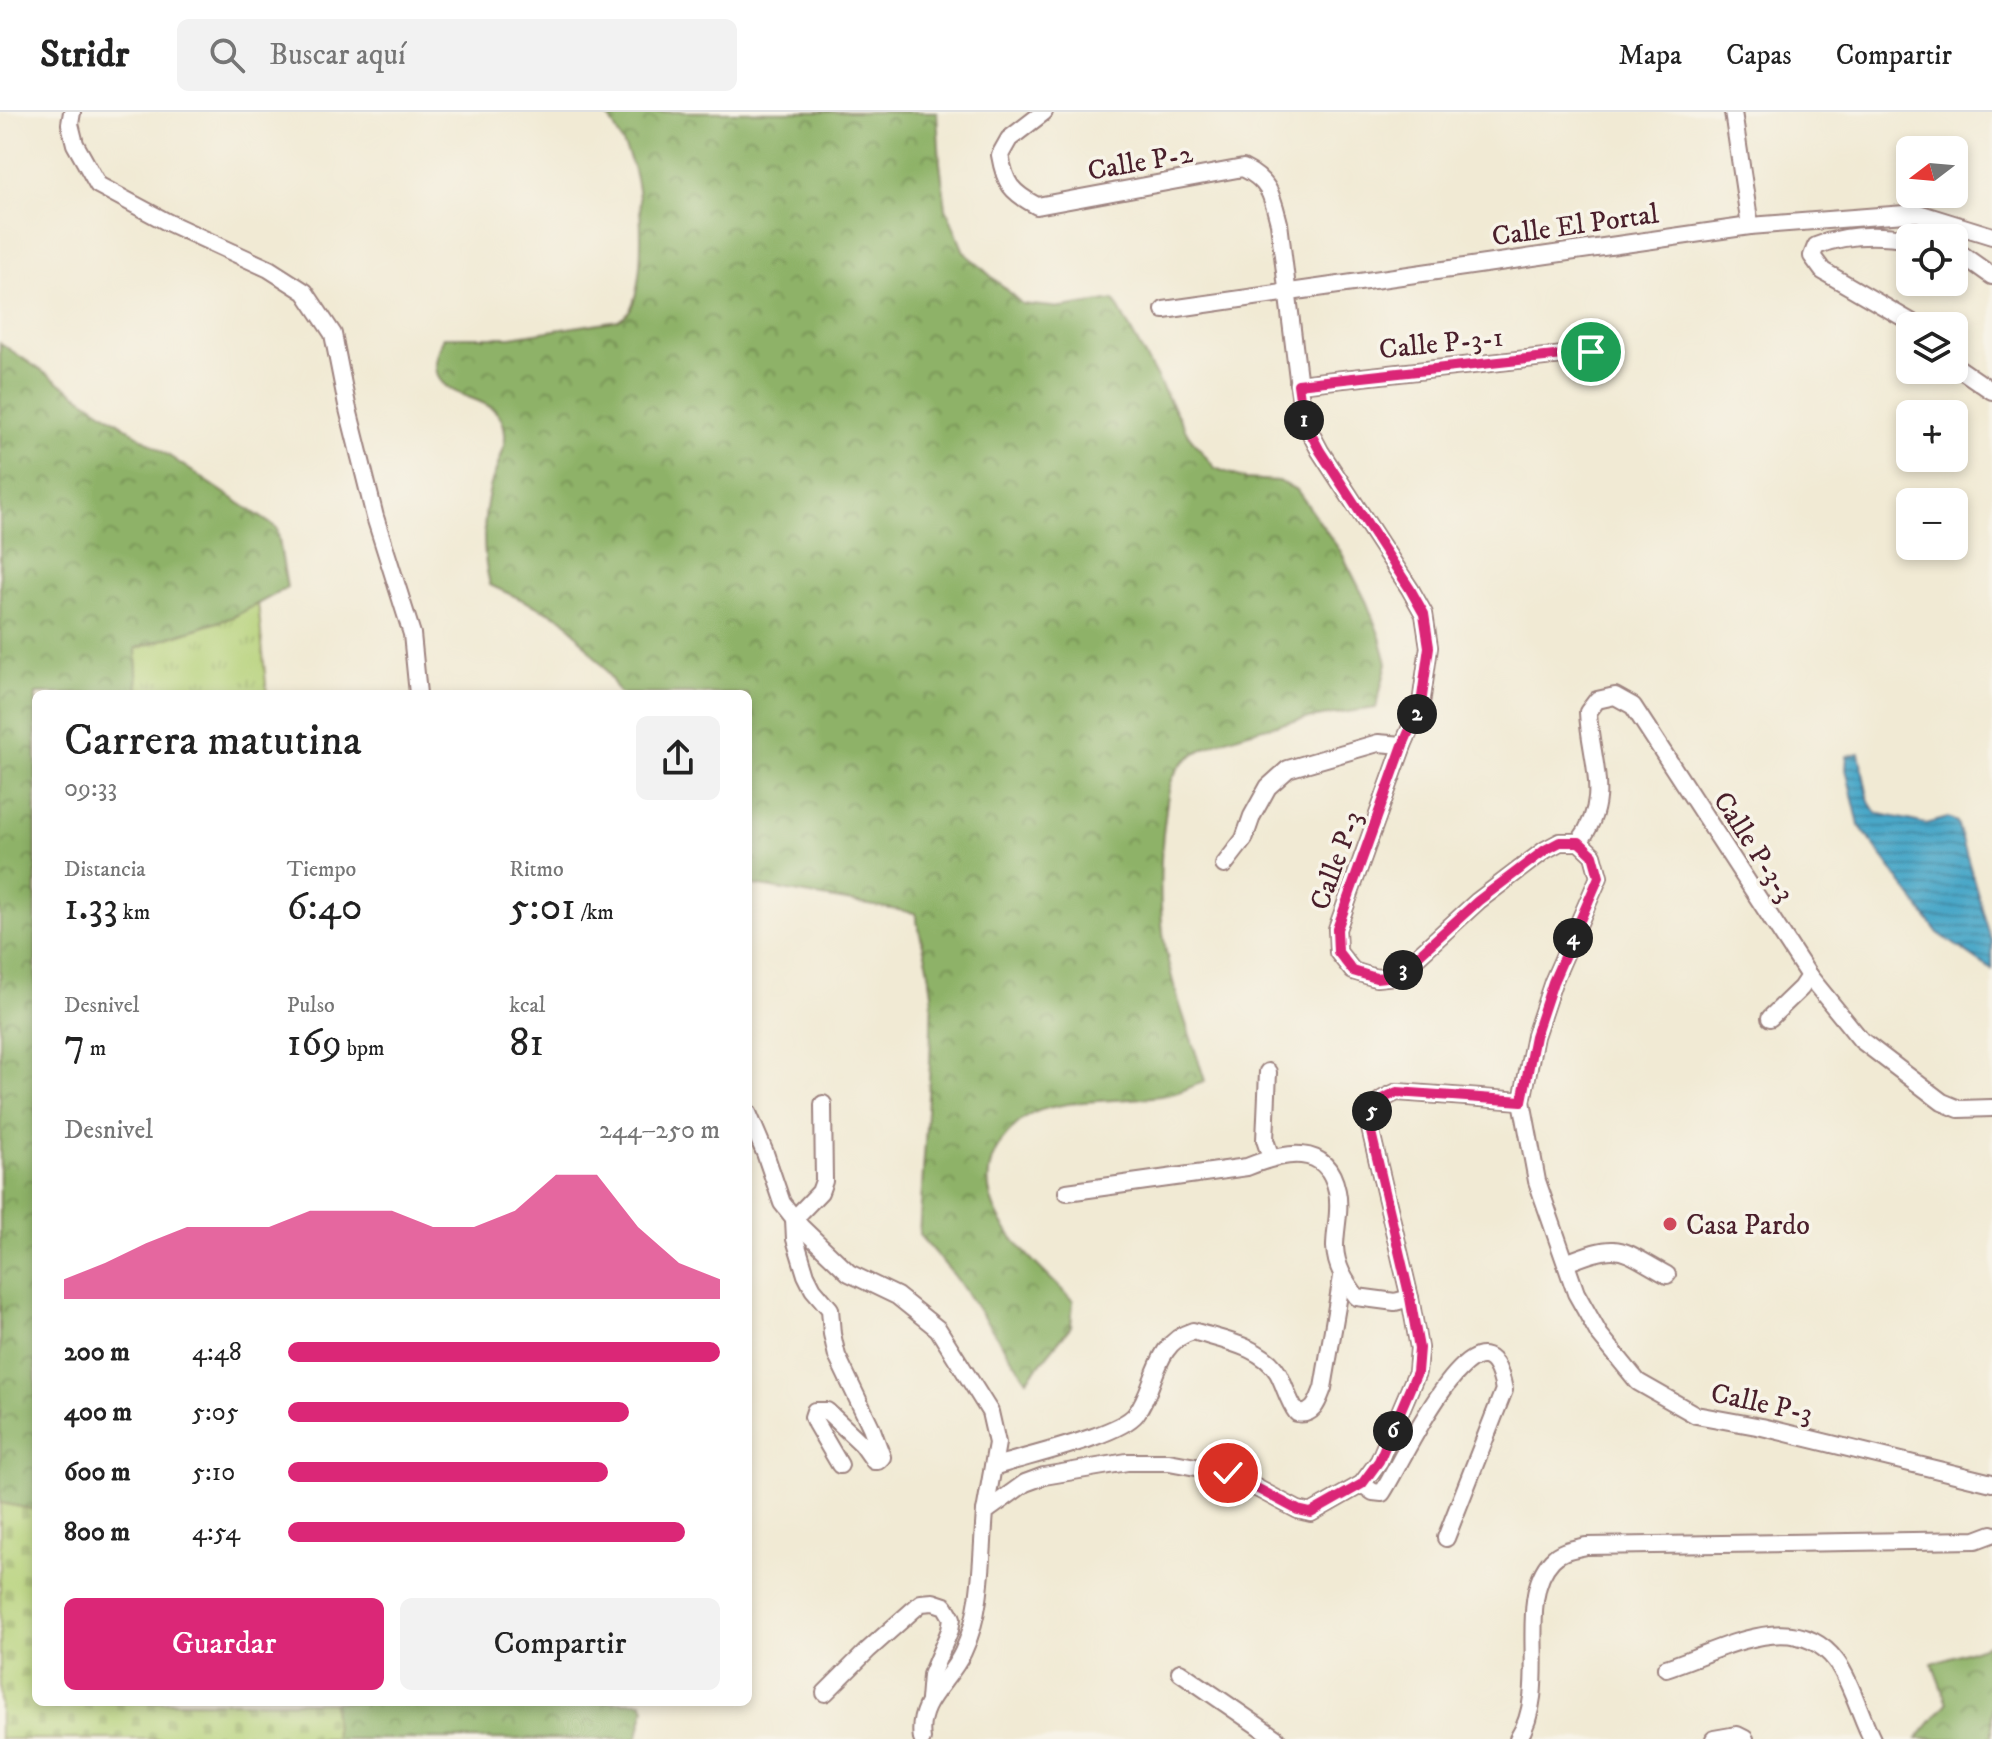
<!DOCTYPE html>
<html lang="es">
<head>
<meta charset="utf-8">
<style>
	body { margin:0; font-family:"IM FELL DW Pica",serif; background:#f2f2f2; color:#222; height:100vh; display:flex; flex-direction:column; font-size:30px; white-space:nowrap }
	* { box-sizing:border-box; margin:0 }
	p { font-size:26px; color:#767676 }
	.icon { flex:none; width:44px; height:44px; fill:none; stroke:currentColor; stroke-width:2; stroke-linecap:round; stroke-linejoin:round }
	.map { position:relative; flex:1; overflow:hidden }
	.panel { position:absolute; left:32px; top:578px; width:720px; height:1016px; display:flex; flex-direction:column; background:#fff; border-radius:12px; box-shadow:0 4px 12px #0003 }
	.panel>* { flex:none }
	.needle { width:52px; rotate:254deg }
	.fabs { position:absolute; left:1896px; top:24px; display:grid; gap:16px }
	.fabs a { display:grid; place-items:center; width:72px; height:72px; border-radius:12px; background:#fff; box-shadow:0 4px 12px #0003; font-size:40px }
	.pin { position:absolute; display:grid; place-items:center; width:68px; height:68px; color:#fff; margin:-34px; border:4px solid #fff; border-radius:50%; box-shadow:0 2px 8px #0007 }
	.km { position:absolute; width:40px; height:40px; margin:-20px; border-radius:50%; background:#222; color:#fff; font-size:22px; line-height:40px; text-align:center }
	.round { display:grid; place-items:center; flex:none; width:84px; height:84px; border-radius:12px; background:#f2f2f2 }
	.summary { display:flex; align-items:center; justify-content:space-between; height:136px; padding:0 32px }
	h1 { font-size:44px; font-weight:600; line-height:60px }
	.stats { display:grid; grid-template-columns:repeat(3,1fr); gap:12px; height:136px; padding:8px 32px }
	.stats div { display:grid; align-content:center }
	.stats b { font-size:40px; font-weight:600 }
	.stats small { font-size:22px; font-weight:400 }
	.stats p { font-size:22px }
	.chart { height:224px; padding:16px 32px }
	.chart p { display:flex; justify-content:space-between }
	.chart svg { width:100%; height:144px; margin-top:8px; fill:#db2777; opacity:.7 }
	.cta { display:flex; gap:16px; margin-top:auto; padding:16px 32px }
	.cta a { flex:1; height:92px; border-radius:12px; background:#db2777; color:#fff; font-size:32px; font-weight:600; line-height:92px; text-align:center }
	.cta a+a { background:#f2f2f2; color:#222 }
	ul { padding:0 32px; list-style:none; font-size:26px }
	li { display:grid; grid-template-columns:128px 96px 1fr; align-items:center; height:60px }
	li i { height:20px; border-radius:10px; background:#db2777 }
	header { display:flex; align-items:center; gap:48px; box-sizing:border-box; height:112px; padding:0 40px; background:#fff; border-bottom:2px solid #e0e0e0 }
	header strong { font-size:38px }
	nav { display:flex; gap:44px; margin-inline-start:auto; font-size:28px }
	.search { width:560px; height:72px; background:#f2f2f2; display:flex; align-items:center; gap:20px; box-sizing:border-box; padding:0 28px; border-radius:12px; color:#767676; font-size:30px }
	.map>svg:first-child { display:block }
	.grass { fill:url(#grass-tufts); stroke:#7e7850; stroke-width:2 }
	.forest { fill:url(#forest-crowns); stroke:#6c6849; stroke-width:2 }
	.cemetery { fill:url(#cemetery-stones); stroke:#7e7850; stroke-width:2 }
	.water { fill:url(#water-rules); stroke:#4a637a; stroke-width:2 }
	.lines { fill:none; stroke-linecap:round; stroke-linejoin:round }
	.minor-casing { stroke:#9e8480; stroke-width:20 }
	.minor { stroke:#fff; stroke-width:16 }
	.route-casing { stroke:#fff; stroke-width:16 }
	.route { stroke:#db2777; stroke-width:10 }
	.poi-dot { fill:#d1495b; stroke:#f7f3e8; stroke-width:3 }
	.labels { text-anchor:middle; stroke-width:7; stroke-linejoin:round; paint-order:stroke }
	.street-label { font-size:28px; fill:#4a1f2b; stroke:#f7f3e8 }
	.poi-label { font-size:28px; fill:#4a1f2b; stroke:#f7f3e8; text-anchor:start }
</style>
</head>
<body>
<header>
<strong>Stridr</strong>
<div class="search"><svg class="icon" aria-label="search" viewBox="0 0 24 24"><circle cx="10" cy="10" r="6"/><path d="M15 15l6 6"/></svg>Buscar aquí</div>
<nav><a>Mapa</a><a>Capas</a><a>Compartir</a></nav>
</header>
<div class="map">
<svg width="1992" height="1627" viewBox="0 0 1992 1627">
	<defs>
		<pattern id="grass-tufts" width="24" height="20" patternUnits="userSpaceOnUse" patternTransform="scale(2)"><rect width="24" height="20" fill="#b3d076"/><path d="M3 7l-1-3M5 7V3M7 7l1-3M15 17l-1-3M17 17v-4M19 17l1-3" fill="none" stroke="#9bb266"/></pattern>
		<pattern id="forest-crowns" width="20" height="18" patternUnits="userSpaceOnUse" patternTransform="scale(2)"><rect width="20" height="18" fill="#8eb267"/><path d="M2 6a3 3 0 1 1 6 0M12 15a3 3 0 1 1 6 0" fill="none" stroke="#769055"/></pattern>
		<pattern id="cemetery-stones" width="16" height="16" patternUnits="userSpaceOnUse" patternTransform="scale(2)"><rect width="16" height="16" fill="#b3d076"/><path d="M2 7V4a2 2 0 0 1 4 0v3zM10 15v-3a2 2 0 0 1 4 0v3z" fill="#9bb266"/></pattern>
		<pattern id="water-rules" width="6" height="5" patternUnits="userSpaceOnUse" patternTransform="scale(2)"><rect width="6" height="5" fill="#49a7c8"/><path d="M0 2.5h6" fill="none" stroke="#3f87a3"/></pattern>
	</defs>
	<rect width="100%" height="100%" fill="#f7f3e8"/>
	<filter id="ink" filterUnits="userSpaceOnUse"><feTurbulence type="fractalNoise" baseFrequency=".0125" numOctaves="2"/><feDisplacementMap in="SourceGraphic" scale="16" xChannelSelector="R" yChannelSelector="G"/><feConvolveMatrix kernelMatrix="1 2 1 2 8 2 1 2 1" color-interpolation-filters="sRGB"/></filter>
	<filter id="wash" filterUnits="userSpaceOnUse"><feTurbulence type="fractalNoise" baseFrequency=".006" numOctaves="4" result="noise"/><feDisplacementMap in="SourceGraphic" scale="32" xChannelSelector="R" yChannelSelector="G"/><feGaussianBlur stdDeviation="1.8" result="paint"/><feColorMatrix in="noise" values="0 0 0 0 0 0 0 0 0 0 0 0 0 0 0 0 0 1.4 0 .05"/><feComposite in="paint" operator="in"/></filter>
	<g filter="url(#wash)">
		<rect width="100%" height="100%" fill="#f1ead4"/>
		<path class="grass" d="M 258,491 L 267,582 L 138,582 L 135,537 L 232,505 Z"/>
		<g class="forest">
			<path d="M 605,0 L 937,0 L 940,51 L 946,96 L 964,140 L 1022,192 L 1062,196 L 1114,188 L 1189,324 L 1215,356 L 1245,367 L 1278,369 L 1297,378 L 1341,440 L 1367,491 L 1380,525 L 1387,551 L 1376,596 C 1330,602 1209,619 1180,654 C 1168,668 1167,689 1165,706 C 1160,741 1159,775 1162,810 C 1166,864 1189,917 1205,969 C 1194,973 1182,980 1171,982 C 1135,990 1097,986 1062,993 C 1032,998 1020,1006 1002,1029 C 957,1091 1034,1148 1073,1189 L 1071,1214 L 1027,1268 L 954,1163 L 919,1123 L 930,952 L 932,881 L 928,854 L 915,801 L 748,772 L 748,582 L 620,582 L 605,557 L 564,507 L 490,473 C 482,441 482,409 490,376 C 494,360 506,339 505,322 C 504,277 439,294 436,255 C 435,246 441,234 443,225 L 511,225 L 618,208 C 623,205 628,201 631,196 C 645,165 643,88 633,55 C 626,35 616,17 605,0 Z"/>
			<path d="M 0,231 L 277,416 L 287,476 L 233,505 L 136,536 L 138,582 L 36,582 L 36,1398 L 0,1391 Z"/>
			<path d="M 1992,1531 L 1992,1627 L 1917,1627 L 1947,1591 L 1932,1551 Z"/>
			<path d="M 333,1590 L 642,1590 L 645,1596 L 637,1627 L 335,1627 Z"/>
		</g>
		<path class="cemetery" d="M 0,1391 L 36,1398 L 36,1590 L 333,1590 L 335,1627 L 0,1627 Z"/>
		<path class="water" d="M 1859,641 L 1869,690 L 1876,701 L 1926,712 L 1948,706 L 1957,710 L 1992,831 L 1992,858 L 1938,821 L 1859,713 L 1846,657 L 1847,644 Z"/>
	</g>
	<g filter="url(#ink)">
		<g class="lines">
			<g class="minor-casing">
				<g id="minor">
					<path d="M 72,0 L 70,12 L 75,32 L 98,73 L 167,110 L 269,157 L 305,180 L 333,222 L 347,293 L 375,405 L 412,522 L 418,582"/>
					<path d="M 1044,0 L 1009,27 L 1000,43 C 1005,72 1011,80 1037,94 L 1243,56 C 1270,69 1272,84 1279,111 L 1303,307 L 1320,339 L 1410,477 L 1424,502 L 1429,535 L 1421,592 L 1403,633 L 1337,817 L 1338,840 L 1353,859 L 1376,866 L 1396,864 L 1478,789 L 1545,738 L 1560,730 L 1579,730 L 1593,743 L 1599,765 L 1553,870 L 1535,924 L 1522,989 L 1537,1069 L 1576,1181 L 1599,1222 L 1638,1270 L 1696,1303 L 1762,1315 L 1992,1371"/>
					<path d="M 1733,0 L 1750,114"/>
					<path d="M 1910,127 C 1879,122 1845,122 1816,134 L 1812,144 L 1823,159 L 1918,214"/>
					<path d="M 1954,137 L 1992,164"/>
					<path d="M 1164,198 L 1750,114 L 1918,101 L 1992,124"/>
					<path d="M 1954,253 L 1992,279"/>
					<path d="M 1298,272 L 1591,240"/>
					<path d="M 1579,730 C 1613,686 1590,649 1588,600 L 1597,588 L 1615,584 L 1633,594 L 1809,864 L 1861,928 L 1942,990 L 1959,997 L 1992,996"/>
					<path d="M 1224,753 L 1244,727 L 1252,704 L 1268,675 L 1288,657 L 1378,631 L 1403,633"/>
					<path d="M 1770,906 L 1801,876 L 1809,864"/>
					<path d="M 1268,960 L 1265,1028 L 1271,1046"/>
					<path d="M 823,992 L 824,1069 L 820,1080 L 794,1107 L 795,1127 L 806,1163 L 813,1177 L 830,1197 L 832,1222 L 837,1244 L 871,1315 L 882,1345 L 878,1349 L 874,1349 L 862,1332 L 827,1299 L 815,1299 L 813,1305 L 816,1312 L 840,1353"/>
					<path d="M 748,1001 L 765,1041 L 782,1091 L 801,1115 L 849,1161 L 897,1184 L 938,1217 L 990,1300 L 997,1331 L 985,1400"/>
					<path d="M 1067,1080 L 1247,1055 C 1282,1041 1327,1029 1337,1079 C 1341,1098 1335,1116 1335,1135 C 1336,1155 1345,1169 1357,1185 L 1395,1190 L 1410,1186"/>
					<path d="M 1566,1151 C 1621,1129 1618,1136 1667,1163"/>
					<path d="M 993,1355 C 1025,1344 1119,1324 1136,1302 C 1157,1275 1153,1231 1193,1219 C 1221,1228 1262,1234 1278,1261 C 1285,1274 1288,1289 1297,1301 C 1314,1304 1318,1289 1323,1276 L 1342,1165"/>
					<path d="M 1362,1372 L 1373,1380 L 1382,1381 C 1397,1361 1484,1167 1504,1278 L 1446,1426"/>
					<path d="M 1666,1556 C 1717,1540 1794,1493 1836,1549 C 1850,1567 1861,1605 1872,1627"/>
					<path d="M 1180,1560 L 1277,1627"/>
					<path d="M 825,1581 L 868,1538 L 921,1491 L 933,1490 L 945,1494 L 952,1506 L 950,1518 L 931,1563 L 929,1588"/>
					<path d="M 922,1627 C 916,1589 949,1571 963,1540 C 983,1498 981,1447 985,1400 L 1025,1371 L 1044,1364 L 1127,1350 L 1169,1350 L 1228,1361 L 1298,1398 L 1311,1401 L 1362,1372 L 1379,1349 L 1417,1260 L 1419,1236 L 1410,1186 L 1370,1016 C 1373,992 1375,990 1397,980 L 1522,989"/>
					<path d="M 1518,1627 C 1552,1575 1514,1488 1552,1448 C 1561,1438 1574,1437 1586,1434 L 1976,1428 L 1992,1422"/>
					<path d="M 1714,1627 L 1737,1623 L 1745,1627"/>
				</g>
			</g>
			<use href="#minor" class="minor"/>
		</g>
	</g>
	<g class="lines" filter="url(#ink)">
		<g class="route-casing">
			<path id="route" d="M 1228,1361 L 1298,1398 L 1311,1401 L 1362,1372 L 1379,1349 L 1417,1260 L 1419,1236 L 1410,1186 L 1370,1016 C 1373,992 1375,990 1397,980 L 1522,989 L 1535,924 L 1553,870 L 1599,765 L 1593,743 L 1579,730 L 1560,730 L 1545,738 L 1478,789 L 1396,864 L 1376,866 L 1353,859 L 1338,840 L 1337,817 L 1403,633 L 1421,592 L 1429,535 L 1424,502 L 1410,477 L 1320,339 L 1303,307 L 1298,272 L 1591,240"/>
		</g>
		<use href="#route" class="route"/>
	</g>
	<circle class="poi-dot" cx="1670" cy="1112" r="8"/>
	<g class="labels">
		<g class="street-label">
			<text transform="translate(1140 49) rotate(-10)" y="10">Calle P-2</text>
			<text transform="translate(1575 112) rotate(-8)" y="10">Calle El Portal</text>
			<text transform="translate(1441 230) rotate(-6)" y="10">Calle P-3-1</text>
			<text transform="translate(1755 734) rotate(57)" y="10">Calle P-3-3</text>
			<text transform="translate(1335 748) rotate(-70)" y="10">Calle P-3</text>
			<text transform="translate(1762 1290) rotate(12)" y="10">Calle P-3</text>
		</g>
		<g class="poi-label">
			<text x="1686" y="1122">Casa Pardo</text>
		</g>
	</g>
</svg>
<div class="fabs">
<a><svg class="needle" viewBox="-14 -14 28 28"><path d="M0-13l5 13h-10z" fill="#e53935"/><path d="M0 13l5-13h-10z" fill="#767676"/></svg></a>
<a><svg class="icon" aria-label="locate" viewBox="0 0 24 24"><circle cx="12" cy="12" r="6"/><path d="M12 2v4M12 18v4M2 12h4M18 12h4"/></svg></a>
<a><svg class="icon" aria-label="layers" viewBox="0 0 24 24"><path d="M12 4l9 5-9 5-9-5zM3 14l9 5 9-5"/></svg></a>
<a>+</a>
<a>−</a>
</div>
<div class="pin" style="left:1591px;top:240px;background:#1e9e55"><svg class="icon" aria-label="arrive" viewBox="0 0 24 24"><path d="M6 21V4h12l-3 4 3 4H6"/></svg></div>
<div class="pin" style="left:1228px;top:1361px;background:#d93025"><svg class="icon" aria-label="check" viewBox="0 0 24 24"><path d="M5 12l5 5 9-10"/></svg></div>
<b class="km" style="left:1304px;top:308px">1</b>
<b class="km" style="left:1417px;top:602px">2</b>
<b class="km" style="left:1403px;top:858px">3</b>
<b class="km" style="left:1573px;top:826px">4</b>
<b class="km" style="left:1372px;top:999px">5</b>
<b class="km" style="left:1393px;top:1319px">6</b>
<section class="panel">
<div class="summary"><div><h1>Carrera matutina</h1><p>09:33</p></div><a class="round"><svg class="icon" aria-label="share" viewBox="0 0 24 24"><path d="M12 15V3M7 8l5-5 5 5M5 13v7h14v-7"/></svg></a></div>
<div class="stats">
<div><p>Distancia</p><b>1.33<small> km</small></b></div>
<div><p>Tiempo</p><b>6:40</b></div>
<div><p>Ritmo</p><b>5:01<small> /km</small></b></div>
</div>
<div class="stats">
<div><p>Desnivel</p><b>7<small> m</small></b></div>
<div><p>Pulso</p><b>169<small> bpm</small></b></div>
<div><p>kcal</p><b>81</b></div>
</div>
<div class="chart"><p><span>Desnivel</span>244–250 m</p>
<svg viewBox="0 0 160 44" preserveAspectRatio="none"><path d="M0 44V38L10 33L20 27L30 22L40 22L50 22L60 17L70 17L80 17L90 22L100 22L110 17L120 6L130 6L140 22L150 33L160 38V44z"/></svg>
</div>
<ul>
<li><b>200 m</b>4:48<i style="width:100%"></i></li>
<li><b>400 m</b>5:05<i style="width:79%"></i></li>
<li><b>600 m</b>5:10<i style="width:74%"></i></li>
<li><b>800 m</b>4:54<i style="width:92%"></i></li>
</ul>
<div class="cta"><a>Guardar</a><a>Compartir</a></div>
</section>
</div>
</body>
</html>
